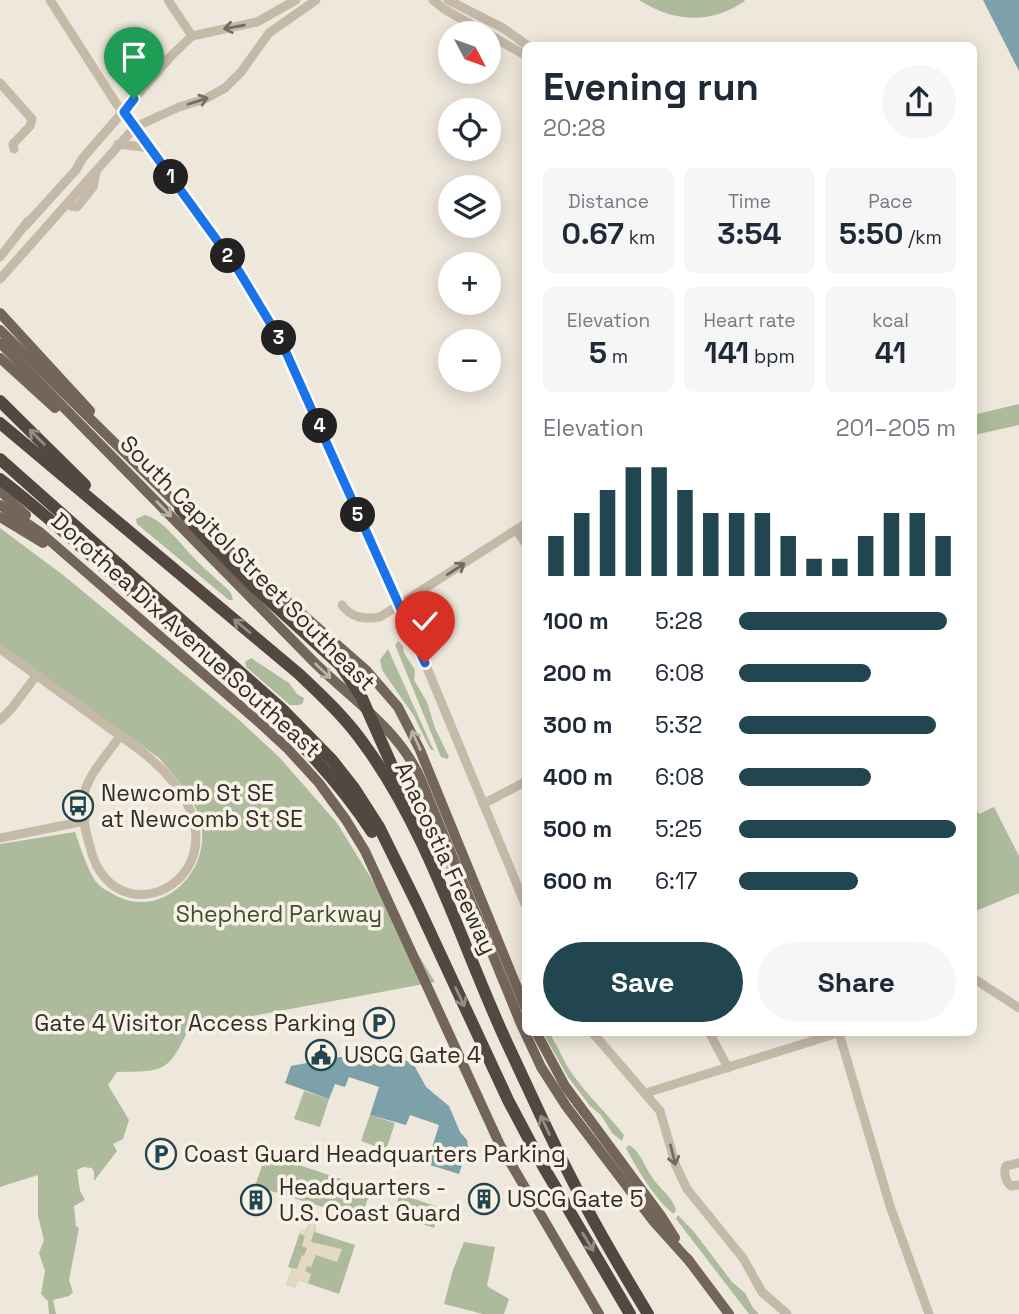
<!DOCTYPE html>
<html lang="en">
<head>
<meta charset="utf-8">
<style>
	body { margin:0; font-family:"Space Grotesk",sans-serif; background:#f6f6f7; color:#1f2937; height:100vh; display:flex; flex-direction:column; font-size:26px; white-space:nowrap }
	* { box-sizing:border-box; margin:0 }
	p { font-size:23px; color:#747a83 }
	.icon { flex:none; width:38px; height:38px; fill:none; stroke:currentColor; stroke-width:2; stroke-linecap:round; stroke-linejoin:round }
	.map { position:relative; flex:1; overflow:hidden }
	.sheet { position:absolute; left:522px; top:42px; width:455px; height:994px; display:flex; flex-direction:column; background:#fff; border-radius:10px; box-shadow:0 4px 18px #0003 }
	.sheet>* { flex:none }
	.needle { width:46px; rotate:131deg }
	.tools { position:absolute; left:438px; top:21px; display:grid; gap:14px }
	.tools a { display:grid; place-items:center; width:63px; height:63px; border-radius:50%; background:#fff; box-shadow:0 4px 18px #0003; font-size:35px }
	.pin { position:absolute; display:grid; place-items:center; width:60px; height:60px; color:#fff; margin:-72px -30px; border-radius:50% 50% 50% 0; rotate:-45deg; box-shadow:0 0 7px #0007 }
	.pin .icon { rotate:45deg }
	.km { position:absolute; width:35px; height:35px; margin:-18px; border-radius:50%; background:#222; color:#fff; font-size:19px; line-height:35px; text-align:center }
	.round { display:grid; place-items:center; flex:none; width:74px; height:74px; border-radius:37px; background:#f6f6f7 }
	.head { display:flex; align-items:center; justify-content:space-between; height:119px; padding:0 21px }
	h1 { font-size:38px; font-weight:700; line-height:52px }
	.metrics { display:grid; grid-template-columns:repeat(3,1fr); gap:10px; height:119px; padding:7px 21px }
	.metrics div { display:grid; align-content:center; border-radius:10px; background:#f6f6f7; text-align:center }
	.metrics b { font-size:30px; font-weight:700 }
	.metrics small { font-size:19px; font-weight:400 }
	.metrics p { font-size:19px }
	.chart { height:196px; padding:14px 21px }
	.chart p { display:flex; justify-content:space-between }
	.chart svg { width:100%; height:126px; margin-top:7px; stroke:#22464f; stroke-width:6 }
	.primary-button { display:flex; gap:14px; margin-top:auto; padding:14px 21px }
	.primary-button a { flex:1; height:80px; border-radius:42px; background:#22464f; color:#fff; font-size:28px; font-weight:700; line-height:80px; text-align:center }
	.primary-button a+a { background:#f6f6f7; color:#1f2937 }
	ul { padding:0 21px; list-style:none; font-size:23px }
	li { display:grid; grid-template-columns:112px 84px 1fr; align-items:center; height:52px }
	li i { height:18px; border-radius:9px; background:#22464f }
	.map>svg:first-child { display:block }
	.green { fill:#adbb9c }
	.plaza { fill:#e4dac3 }
	.water { fill:#7da1a8 }
	.lines { fill:none; stroke-linecap:round; stroke-linejoin:round }
	.minor { stroke:#c5b9a8; stroke-width:9 }
	.major { stroke:#73655a; stroke-width:10 }
	.highway { stroke:#52483f; stroke-width:12 }
	.oneway { stroke:#746b61 }
	.oneway2 { stroke:#948c82 }
	.oneway3 { stroke:#bcb2a7 }
	.route-casing { stroke:#fff; stroke-width:14 }
	.route { stroke:#1a73e8; stroke-width:9 }
	.labels { text-anchor:middle; stroke-width:7; stroke-linejoin:round; paint-order:stroke }
	.street-label { font-size:23px; fill:#322c27; stroke:#f7f1e6 }
	.poi-label { font-size:23px; fill:#322c27; stroke:#f7f1e6; text-anchor:start }
	.park-label { font-size:23px; fill:#3e4e2e; stroke:#f7f1e6 }
</style>
</head>
<body>
<div class="map">
<svg width="1019" height="1314" viewBox="0 0 1019 1314">
	<rect width="100%" height="100%" fill="#eee7db"/>
	<g class="green">
		<path d="M 639,0 L 744,0 L 745,1 C 710,25 673,22 639,0 Z"/>
		<path d="M 1019,404 L 1019,425 L 974,435 L 973,437 L 973,415 Z"/>
		<path d="M 145,515 C 164,520 181,545 195,559 C 206,571 220,581 231,593 L 233,600 L 229,600 L 137,524 L 136,519 Z"/>
		<path d="M 0,528 L 63,575 L 237,718 L 279,757 L 337,823 L 435,982 L 189,1028 C 168,1073 165,1071 117,1072 L 108,1085 L 129,1120 L 123,1139 L 113,1144 L 117,1151 L 94,1181 L 94,1172 L 92,1168 L 83,1167 L 77,1170 L 80,1191 L 85,1200 L 74,1206 L 76,1226 L 79,1228 L 69,1280 L 73,1292 L 69,1296 L 53,1300 L 56,1314 L 49,1314 L 48,1301 L 41,1294 L 45,1271 L 39,1253 L 44,1240 L 38,1216 L 38,1175 L 0,1187 L 0,844 L 75,832 C 81,848 86,867 96,882 C 100,887 107,891 113,894 C 157,920 206,878 202,831 C 200,803 176,778 159,758 L 0,644 Z"/>
		<path d="M 398,641 L 403,646 L 404,653 L 415,670 L 414,680 L 427,702 L 435,728 L 449,757 L 447,759 L 441,757 L 395,645 Z"/>
		<path d="M 388,649 L 434,751 L 430,749 L 414,716 L 382,670 L 380,660 Z"/>
		<path d="M 251,658 L 289,683 L 297,694 L 304,698 L 303,703 L 300,705 L 290,705 L 246,667 L 245,662 Z"/>
		<path d="M 407,773 C 417,787 419,805 426,820 C 435,839 447,857 451,877 L 449,877 L 441,857 L 428,834 L 403,776 Z"/>
		<path d="M 973,803 L 979,814 L 994,807 L 1019,856 L 1019,893 L 973,912 Z"/>
		<path d="M 543,1033 L 551,1033 C 552,1041 557,1044 560,1052 C 573,1083 603,1108 624,1135 L 622,1141 L 612,1133 L 601,1115 L 590,1106 L 568,1077 Z"/>
		<path d="M 304,1091 L 329,1099 L 320,1127 L 294,1119 Z"/>
		<path d="M 370,1115 L 395,1123 L 386,1150 L 361,1141 Z"/>
		<path d="M 629,1145 C 641,1152 644,1166 652,1177 C 659,1188 671,1196 676,1209 L 674,1214 C 657,1202 636,1168 626,1148 Z"/>
		<path d="M 266,1154 L 371,1189 L 361,1219 L 255,1186 Z"/>
		<path d="M 400,1194 L 441,1208 L 434,1228 L 393,1214 Z"/>
		<path d="M 678,1215 L 695,1233 L 732,1282 L 745,1293 L 753,1308 L 759,1314 L 749,1314 L 676,1219 Z"/>
		<path d="M 309,1223 L 316,1225 L 315,1232 L 355,1245 L 339,1294 L 298,1280 L 295,1288 L 286,1285 L 292,1268 L 288,1267 L 301,1229 L 306,1231 Z"/>
		<path d="M 464,1242 L 495,1247 L 487,1286 L 509,1299 L 504,1314 L 483,1314 L 444,1304 L 453,1270 Z"/>
	</g>
	<path class="plaza" d="M 309,1223 L 316,1225 L 311,1242 L 342,1249 L 337,1262 L 316,1255 L 311,1267 L 307,1266 L 305,1271 L 311,1274 L 308,1283 L 298,1280 L 295,1288 L 286,1285 L 292,1268 L 297,1269 L 302,1255 L 304,1256 L 307,1248 L 302,1246 L 305,1236 L 299,1233 L 301,1229 L 307,1231 Z"/>
	<g class="water">
		<path d="M 983,0 L 1019,0 L 1019,71 Z"/>
		<path d="M 338,1057 L 357,1058 L 383,1064 L 405,1060 L 414,1065 L 426,1087 L 449,1106 L 460,1132 L 467,1140 L 468,1147 L 459,1174 L 427,1164 L 439,1125 L 410,1115 L 406,1125 L 370,1115 L 379,1087 L 349,1077 L 345,1087 L 335,1084 L 329,1099 L 285,1083 L 291,1066 Z"/>
	</g>
	<g class="lines">
		<g class="minor">
			<path d="M 50,0 L 116,103 L 237,268 L 281,341 L 425,663 L 525,904"/>
			<path d="M 168,0 L 192,36"/>
			<path d="M 433,0 L 444,9 L 525,55"/>
			<path d="M 448,0 L 503,28 L 528,46"/>
			<path d="M 0,83 L 32,119 L 30,126 L 13,144 L 14,149"/>
			<path d="M 118,144 L 150,148"/>
			<path d="M 71,206 L 77,207 L 93,187 L 96,172"/>
			<path d="M 25,226 L 76,170 L 82,159 L 172,55 L 192,36 L 257,22 L 296,0"/>
			<path d="M 0,257 L 28,221"/>
			<path d="M 0,279 L 135,127 L 179,107 L 205,99 L 225,88 L 241,72 L 269,33 L 316,0"/>
			<path d="M 516,530 L 525,543"/>
			<path d="M 342,605 C 352,619 365,619 380,617 L 525,524"/>
			<path d="M 0,649 L 140,750 C 280,860 116,955 90,847 C 86,833 81,815 83,800 C 85,777 108,754 120,736"/>
			<path d="M 0,720 L 12,708 L 36,676"/>
			<path d="M 483,804 L 525,782"/>
			<path d="M 0,838 L 85,821"/>
			<path d="M 973,978 L 1019,1008"/>
			<path d="M 592,1032 L 660,1111 L 676,1166 L 687,1189 L 743,1258 L 762,1292 L 787,1314"/>
			<path d="M 709,1032 L 728,1068"/>
			<path d="M 839,1033 L 890,1206 L 929,1314"/>
			<path d="M 646,1093 L 841,1032"/>
			<path d="M 1019,1163 L 1006,1166 C 1003,1173 1006,1182 1011,1186 L 1019,1185"/>
		</g>
		<g class="major">
			<path d="M 0,313 L 90,411"/>
			<path d="M 0,330 L 185,512"/>
			<path d="M 0,343 C 104,448 207,553 311,659 C 349,698 399,728 421,780 L 521,1024 L 541,1067 L 566,1106 L 654,1222 L 690,1262"/>
			<path d="M 0,358 L 55,408"/>
			<path d="M 0,491 L 26,515"/>
			<path d="M 0,505 L 41,533 L 261,724 L 287,748 L 319,783 L 346,820 L 365,851 L 500,1145 L 599,1314"/>
			<path d="M 0,517 L 43,543"/>
			<path d="M 197,522 L 366,670 L 398,707 L 420,750 L 525,1007"/>
			<path d="M 536,1032 L 565,1086 L 661,1216 L 675,1238"/>
			<path d="M 687,1258 L 729,1314"/>
		</g>
		<g class="highway">
			<path d="M 0,401 L 85,485"/>
			<path d="M 0,423 L 299,674 C 322,696 346,718 364,744 C 428,831 461,943 506,1041 C 531,1094 554,1147 582,1199 C 602,1238 625,1276 648,1314"/>
			<path d="M 0,459 L 282,709 L 332,760 L 354,788 L 379,827 L 417,904 L 508,1100 L 543,1166 L 630,1314"/>
			<path d="M 0,479 C 56,522 107,571 161,617 C 237,684 316,746 372,832"/>
			<path d="M 180,509 L 203,535 L 250,583 L 340,665 L 361,696 L 406,797"/>
		</g>
	</g>
	<defs><path id="oneway-shaft" d="M-6 0H5M1.5-3L5.5 0L1.5 3" fill="none" stroke-width="1.6" stroke-linecap="round" stroke-linejoin="round" transform="scale(1.75)"/></defs>
	<g class="oneway">
		<use href="#oneway-shaft" transform="translate(234 27) rotate(170)"/>
		<use href="#oneway-shaft" transform="translate(198 101) rotate(-18)"/>
		<use href="#oneway-shaft" transform="translate(456 569) rotate(-33)"/>
		<use href="#oneway-shaft" transform="translate(673 1155) rotate(76)"/>
	</g>
	<g class="oneway2">
		<use href="#oneway-shaft" transform="translate(37 437) rotate(-135)"/>
		<use href="#oneway-shaft" transform="translate(242 626) rotate(-140)"/>
		<use href="#oneway-shaft" transform="translate(460 997) rotate(65)"/>
		<use href="#oneway-shaft" transform="translate(545 1125) rotate(-115)"/>
		<use href="#oneway-shaft" transform="translate(588 1242) rotate(59)"/>
	</g>
	<g class="oneway3">
		<use href="#oneway-shaft" transform="translate(164 509) rotate(46)"/>
		<use href="#oneway-shaft" transform="translate(323 671) rotate(44)"/>
		<use href="#oneway-shaft" transform="translate(416 740) rotate(-114)"/>
	</g>
	<g class="lines">
		<g class="route-casing">
			<path id="route" d="M 134,99 L 124,112 L 237,268 L 281,341 L 425,663"/>
		</g>
		<use href="#route" class="route"/>
	</g>
	<defs>
		<g id="bus-ring" transform="scale(1.575)"><circle r="9.5" fill="#f7f1e6" stroke="#22464f" stroke-width="1.5"/><path d="M-5-6H5V4H4V6H2V4H-2V6H-4V4H-5ZM-3.5-4V0h7V-4ZM-3.5 1.2v1.5H-2V1.2ZM2 1.2v1.5H3.5V1.2Z" fill="#22464f"/></g>
		<g id="parking-ring" transform="scale(1.575)"><circle r="9.5" fill="#f7f1e6" stroke="#22464f" stroke-width="1.5"/><path d="M-3.5-5.5H1a3.5 3.5 0 0 1 0 7H-1V5.5H-3.5ZM-1-3.4V-.6H.8a1.4 1.4 0 0 0 0-2.8Z" fill="#22464f"/></g>
		<g id="civic-ring" transform="scale(1.575)"><circle r="9.5" fill="#f7f1e6" stroke="#22464f" stroke-width="1.5"/><path d="M-.6-6.5H3V-4.5H.6V-3L4-1V1h2V6H-6V1h2V-1L-.6-3ZM-1.2 2.5V6h2.4V2.5Z" fill="#22464f"/></g>
		<g id="building-ring" transform="scale(1.575)"><circle r="9.5" fill="#f7f1e6" stroke="#22464f" stroke-width="1.5"/><path d="M-4-6H4V6H1V3H-1V6H-4ZM-2.5-4.3h1.7v1.8h-1.7ZM.8-4.3h1.7v1.8H.8ZM-2.5-1h1.7V.8h-1.7ZM.8-1h1.7V.8H.8Z" fill="#22464f"/></g>
	</defs>
	<g fill-rule="evenodd">
		<use href="#bus-ring" x="78" y="806"/>
		<use href="#parking-ring" x="379" y="1023"/>
		<use href="#civic-ring" x="321" y="1055"/>
		<use href="#parking-ring" x="161" y="1154"/>
		<use href="#building-ring" x="484" y="1199"/>
		<use href="#building-ring" x="256" y="1200"/>
	</g>
	<g class="labels">
		<g class="street-label">
			<text transform="translate(248 563) rotate(45)" y="8">South Capitol Street Southeast</text>
			<text transform="translate(186 635) rotate(42)" y="8">Dorothea Dix Avenue Southeast</text>
			<text transform="translate(446 858) rotate(65)" y="8">Anacostia Freeway</text>
		</g>
		<g class="poi-label">
			<text x="101" y="801">Newcomb St SE<tspan x="101" dy="26">at Newcomb St SE</tspan></text>
			<text x="356" y="1031" text-anchor="end">Gate 4 Visitor Access Parking</text>
			<text x="344" y="1063">USCG Gate 4</text>
			<text x="184" y="1162">Coast Guard Headquarters Parking</text>
			<text x="279" y="1195">Headquarters -<tspan x="279" dy="26">U.S. Coast Guard</tspan></text>
			<text x="507" y="1207">USCG Gate 5</text>
		</g>
		<g class="park-label">
			<text x="279" y="922">Shepherd Parkway</text>
		</g>
	</g>
</svg>
<div class="tools">
<a><svg class="needle" viewBox="-14 -14 28 28"><path d="M0-13l5 13h-10z" fill="#e53935"/><path d="M0 13l5-13h-10z" fill="#747a83"/></svg></a>
<a><svg class="icon" aria-label="locate" viewBox="0 0 24 24"><circle cx="12" cy="12" r="6"/><path d="M12 2v4M12 18v4M2 12h4M18 12h4"/></svg></a>
<a><svg class="icon" aria-label="layers" viewBox="0 0 24 24"><path d="M12 4l9 5-9 5-9-5zM3 14l9 5 9-5"/></svg></a>
<a>+</a>
<a>−</a>
</div>
<div class="pin" style="left:134px;top:99px;background:#1e9e55"><svg class="icon" aria-label="arrive" viewBox="0 0 24 24"><path d="M6 21V4h12l-3 4 3 4H6"/></svg></div>
<div class="pin" style="left:425px;top:663px;background:#d93025"><svg class="icon" aria-label="check" viewBox="0 0 24 24"><path d="M5 12l5 5 9-10"/></svg></div>
<b class="km" style="left:171px;top:177px">1</b>
<b class="km" style="left:228px;top:256px">2</b>
<b class="km" style="left:279px;top:338px">3</b>
<b class="km" style="left:320px;top:426px">4</b>
<b class="km" style="left:358px;top:515px">5</b>
<section class="sheet">
<div class="head"><div><h1>Evening run</h1><p>20:28</p></div><a class="round"><svg class="icon" aria-label="share" viewBox="0 0 24 24"><path d="M12 15V3M7 8l5-5 5 5M5 13v7h14v-7"/></svg></a></div>
<div class="metrics">
<div><p>Distance</p><b>0.67<small> km</small></b></div>
<div><p>Time</p><b>3:54</b></div>
<div><p>Pace</p><b>5:50<small> /km</small></b></div>
</div>
<div class="metrics">
<div><p>Elevation</p><b>5<small> m</small></b></div>
<div><p>Heart rate</p><b>141<small> bpm</small></b></div>
<div><p>kcal</p><b>41</b></div>
</div>
<div class="chart"><p><span>Elevation</span>201–205 m</p>
<svg viewBox="0 0 160 44" preserveAspectRatio="none"><path d="M5 44V30M15 44V22M25 44V14M35 44V6M45 44V6M55 44V14M65 44V22M75 44V22M85 44V22M95 44V30M105 44V38M115 44V38M125 44V30M135 44V22M145 44V22M155 44V30"/></svg>
</div>
<ul>
<li><b>100 m</b>5:28<i style="width:96%"></i></li>
<li><b>200 m</b>6:08<i style="width:61%"></i></li>
<li><b>300 m</b>5:32<i style="width:91%"></i></li>
<li><b>400 m</b>6:08<i style="width:61%"></i></li>
<li><b>500 m</b>5:25<i style="width:100%"></i></li>
<li><b>600 m</b>6:17<i style="width:55%"></i></li>
</ul>
<div class="primary-button"><a>Save</a><a>Share</a></div>
</section>
</div>
</body>
</html>
